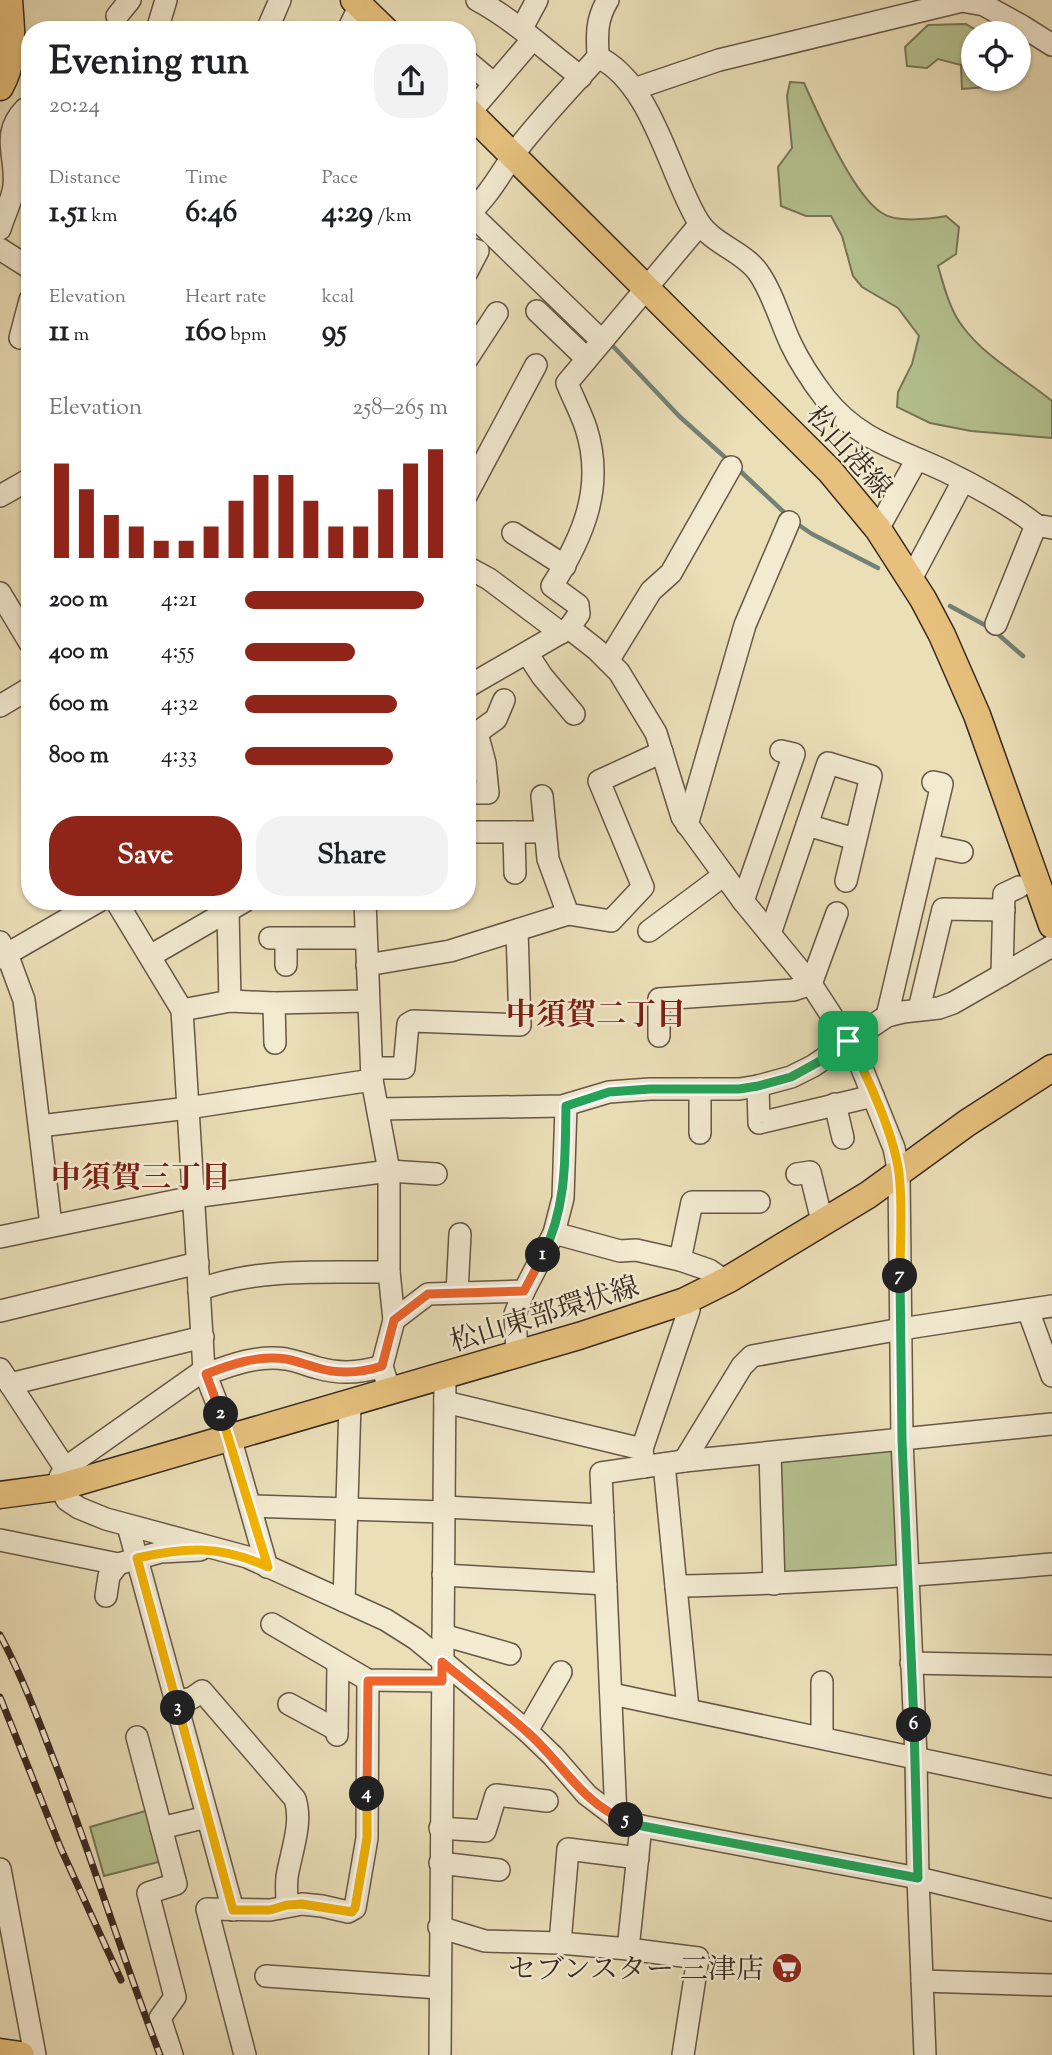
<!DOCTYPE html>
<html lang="en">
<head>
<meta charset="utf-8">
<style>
	body { margin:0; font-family:"Sorts Mill Goudy","Noto Serif JP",serif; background:#f2f2f2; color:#202124; height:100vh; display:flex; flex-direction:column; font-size:26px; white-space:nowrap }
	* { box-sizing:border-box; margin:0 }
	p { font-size:23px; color:#757577 }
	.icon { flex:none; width:38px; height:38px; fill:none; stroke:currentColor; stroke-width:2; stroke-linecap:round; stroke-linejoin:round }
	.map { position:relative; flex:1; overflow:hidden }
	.side { position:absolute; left:21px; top:21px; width:455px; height:889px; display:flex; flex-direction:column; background:#fff; border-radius:28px; box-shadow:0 2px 5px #0004 }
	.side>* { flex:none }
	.tools { position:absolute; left:961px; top:21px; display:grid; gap:14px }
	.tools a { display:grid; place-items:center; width:70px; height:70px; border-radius:50%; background:#fff; box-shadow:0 2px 5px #0004; font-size:35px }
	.pin { position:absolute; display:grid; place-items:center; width:60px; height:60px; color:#fff; margin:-30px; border-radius:14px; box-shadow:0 4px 10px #0006 }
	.km { position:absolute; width:35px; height:35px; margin:-18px; border-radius:50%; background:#222; color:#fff; font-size:19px; line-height:35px; text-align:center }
	.round { display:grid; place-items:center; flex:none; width:74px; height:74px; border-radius:28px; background:#f2f2f2 }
	.head { display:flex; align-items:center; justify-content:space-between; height:119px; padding:0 28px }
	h1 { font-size:38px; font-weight:700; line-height:52px }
	.metrics { display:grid; grid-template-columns:repeat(3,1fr); gap:10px; height:119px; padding:7px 28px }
	.metrics div { display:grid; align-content:center }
	.metrics b { font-size:30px; font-weight:700 }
	.metrics small { font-size:19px; font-weight:400 }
	.metrics p { font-size:19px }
	.chart { height:196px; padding:14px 28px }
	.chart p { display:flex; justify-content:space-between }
	.chart svg { width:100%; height:126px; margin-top:7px; stroke:#8f2418; stroke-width:6 }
	.button { display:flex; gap:14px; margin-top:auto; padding:14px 28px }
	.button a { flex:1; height:80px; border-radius:28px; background:#8f2418; color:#fff; font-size:28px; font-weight:700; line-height:80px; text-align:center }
	.button a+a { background:#f2f2f2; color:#202124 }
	ul { padding:0 28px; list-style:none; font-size:23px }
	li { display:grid; grid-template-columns:112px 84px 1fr; align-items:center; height:52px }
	li i { height:18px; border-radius:9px; background:#8f2418 }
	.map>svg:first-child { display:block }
	.green { fill:#b5c290; stroke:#777658; stroke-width:2 }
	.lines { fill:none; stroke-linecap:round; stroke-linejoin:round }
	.stream { stroke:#728276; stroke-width:4.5 }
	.minor-casing { stroke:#665747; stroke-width:24 }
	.major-casing { stroke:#392a21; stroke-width:29 }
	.minor { stroke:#f2ead1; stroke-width:21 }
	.major { stroke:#e6c07c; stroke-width:26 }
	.rail-casing { stroke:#392a21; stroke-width:7 }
	.rail { stroke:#f2ead1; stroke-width:4.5; stroke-dasharray:13; stroke-linecap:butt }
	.split-1-casing { stroke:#fff; stroke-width:14 }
	.split-2-casing { stroke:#fff; stroke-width:14 }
	.split-3-casing { stroke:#fff; stroke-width:14 }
	.split-4-casing { stroke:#fff; stroke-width:14 }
	.split-5-casing { stroke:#fff; stroke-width:14 }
	.split-6-casing { stroke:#fff; stroke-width:14 }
	.split-7-casing { stroke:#fff; stroke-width:14 }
	.split-8-casing { stroke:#fff; stroke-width:14 }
	.split-1 { stroke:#22a559; stroke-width:9 }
	.split-2 { stroke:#f0652b; stroke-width:9 }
	.split-3 { stroke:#f5b400; stroke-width:9 }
	.split-4 { stroke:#f5b400; stroke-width:9 }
	.split-5 { stroke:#f0652b; stroke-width:9 }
	.split-6 { stroke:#22a559; stroke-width:9 }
	.split-7 { stroke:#22a559; stroke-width:9 }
	.split-8 { stroke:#f5b400; stroke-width:9 }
	.labels { text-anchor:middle; stroke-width:5; stroke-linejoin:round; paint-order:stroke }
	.street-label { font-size:28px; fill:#392a21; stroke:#f2ead1 }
	.poi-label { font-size:28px; fill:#392a21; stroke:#f2ead1; text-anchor:end }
	.neighbourhood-label { font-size:30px; font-weight:bold; fill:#7a1f14; stroke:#f2ead1 }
</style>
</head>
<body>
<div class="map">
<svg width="1052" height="2055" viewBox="0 0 1052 2055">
	<rect width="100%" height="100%" fill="#ebdfb8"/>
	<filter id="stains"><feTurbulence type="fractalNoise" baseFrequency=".00286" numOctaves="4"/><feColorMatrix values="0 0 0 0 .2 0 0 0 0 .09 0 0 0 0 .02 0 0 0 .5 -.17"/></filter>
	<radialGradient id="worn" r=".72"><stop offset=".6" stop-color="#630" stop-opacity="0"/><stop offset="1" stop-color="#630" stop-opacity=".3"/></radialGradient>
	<g class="green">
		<path d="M 966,24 L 981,33 L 973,33 L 973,79 L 993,79 L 986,87 L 962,89 L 961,65 L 938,59 L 927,68 L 907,66 L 905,47 L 928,25 Z"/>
		<path d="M 790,82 L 804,83 C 819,116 853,195 882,213 C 896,223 930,219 946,216 L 959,227 L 956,254 L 938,266 C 944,286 950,311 963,327 C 986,358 1023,377 1052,401 L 1052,438 L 971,431 L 930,423 L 897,407 L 898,392 L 912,364 L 919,336 L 898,308 L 862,287 L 853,276 L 842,236 L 831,216 L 806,216 L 781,206 L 778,167 L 792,148 L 787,96 Z"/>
		<path d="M 902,1446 L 904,1572 L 779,1579 L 774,1458 Z"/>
		<path d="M 152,1809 L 166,1860 L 104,1876 L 90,1827 Z"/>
	</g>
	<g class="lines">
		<g class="stream">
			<path d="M 610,343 L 679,416 L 728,460"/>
			<path d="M 737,468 L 787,515"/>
			<path d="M 796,523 L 812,534 L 878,568"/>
			<path d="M 950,606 L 992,629 L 1023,656"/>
		</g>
		<g class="minor-casing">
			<g id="minor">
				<path d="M 477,0 C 516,21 546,51 581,77"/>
				<path d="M 117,16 L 130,0"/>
				<path d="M 522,28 L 537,0"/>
				<path d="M 157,30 L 166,0"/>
				<path d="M 267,30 L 280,0"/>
				<path d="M 348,30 L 360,5"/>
				<path d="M 598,57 C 652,83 669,173 698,221 C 712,244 743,251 758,272 C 773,293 780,321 791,344 C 800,363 812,381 825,398 C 859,441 899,449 945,471 C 972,484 1014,507 1036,525 L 1052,528"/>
				<path d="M 468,62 L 494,84"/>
				<path d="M 634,89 L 719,60 L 962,1 L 984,5 L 1022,26 L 1052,45"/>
				<path d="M 467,116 L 532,40"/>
				<path d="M 470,213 L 602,341"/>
				<path d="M 467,215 C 491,195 504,166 523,142 C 546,113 573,85 598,57 C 597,35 596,19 608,0"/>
				<path d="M 0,229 C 4,215 12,201 14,186 C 17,155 0,135 25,109"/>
				<path d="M 467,248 L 478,251 L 467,272"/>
				<path d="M 0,249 L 30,268"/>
				<path d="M 537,311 L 587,359"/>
				<path d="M 20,338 L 30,300"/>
				<path d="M 467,359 L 497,313"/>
				<path d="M 467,494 L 536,365"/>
				<path d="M 0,496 L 30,479"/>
				<path d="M 878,529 L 917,459"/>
				<path d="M 513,533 L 565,566"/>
				<path d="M 467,567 L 489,579 L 561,633"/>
				<path d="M 911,579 L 963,481"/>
				<path d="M 0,593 L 30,643"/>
				<path d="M 996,624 L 1036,525"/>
				<path d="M 569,628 L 597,650 L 619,672 L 656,733 L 682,817 L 743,901 L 811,984 L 848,1041 L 859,1061 L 894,1148 L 899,1174 L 902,1440 L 916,1757 L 918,1878 L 925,2055"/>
				<path d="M 527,653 L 542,676 L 574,714"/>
				<path d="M 608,661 L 651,591 L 671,573 L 731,467"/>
				<path d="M 467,687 L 569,628 L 579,614 L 578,605 L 552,586 C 583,537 605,487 586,428 C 581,413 573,398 567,383 L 700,224"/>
				<path d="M 0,706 L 30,688"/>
				<path d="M 477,733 L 485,763 L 488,793 L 477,793"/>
				<path d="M 467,740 L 496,719 L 504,700"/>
				<path d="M 542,796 L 548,859 L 568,914"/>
				<path d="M 687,825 L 745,625 L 789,522"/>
				<path d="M 807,825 L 855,839"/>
				<path d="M 477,832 L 545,832"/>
				<path d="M 514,832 L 515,873"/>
				<path d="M 928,845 L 962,852"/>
				<path d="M 116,901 L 182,1010 L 204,1370 L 230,1437 L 267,1567"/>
				<path d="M 365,901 L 372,1080 L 389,1171 L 389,1272 L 394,1320 L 382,1366 L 390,1392"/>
				<path d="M 743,901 L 794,754 L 781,751"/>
				<path d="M 228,911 L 230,1001"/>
				<path d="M 649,931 L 724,875"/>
				<path d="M 770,934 L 828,763 L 871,776 L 846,881"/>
				<path d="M 270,938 L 365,938"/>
				<path d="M 0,942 L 7,954 L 24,1000 L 51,1225"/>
				<path d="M 150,956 L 245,901"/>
				<path d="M 0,958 L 99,901"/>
				<path d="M 286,965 L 286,939"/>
				<path d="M 367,965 L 450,951 L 568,914 L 611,921 L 643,887 L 599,781 L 662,752"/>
				<path d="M 1002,975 L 1004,894 L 1019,887"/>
				<path d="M 274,1003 L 275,1043"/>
				<path d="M 919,1009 L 943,909 L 1004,910"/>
				<path d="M 182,1010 L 230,1001 L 274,1003 L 368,1001"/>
				<path d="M 887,1016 L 942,784 L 933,782"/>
				<path d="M 659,1036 L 659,999 L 793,990 L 811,984 L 837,913"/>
				<path d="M 372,1068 L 404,1068 L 408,1024 L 413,1021 L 520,1025 L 517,930"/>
				<path d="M 758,1086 L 759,1123 L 873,1096"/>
				<path d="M 700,1089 L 700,1133"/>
				<path d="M 835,1104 L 843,1138"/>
				<path d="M 378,1109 L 562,1106 L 609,1092 L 650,1089 L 739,1089 L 758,1086 L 791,1077 L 813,1066 L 887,1016 L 903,1012 L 939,1008 L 953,1003 L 1052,946"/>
				<path d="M 40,1126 L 188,1108 L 372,1080"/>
				<path d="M 797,1174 L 810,1172 L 822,1221"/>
				<path d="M 554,1233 L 620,1251 L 636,1250 L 680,1260 L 709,1270 L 725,1281"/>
				<path d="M 0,1237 L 193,1197 L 389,1171 L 436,1174"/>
				<path d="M 680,1260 L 692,1202 L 759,1202"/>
				<path d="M 199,1290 C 257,1267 327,1273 389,1272"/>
				<path d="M 457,1293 L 460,1234"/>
				<path d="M 1028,1310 L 1052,1376"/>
				<path d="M 0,1311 L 198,1263"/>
				<path d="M 394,1320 L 428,1294 L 524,1291 L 554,1233 L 563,1198 L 566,1106"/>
				<path d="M 517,1354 L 515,1314 L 524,1291"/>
				<path d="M 0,1369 L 65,1468 L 60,1477 L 60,1487 L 67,1500 L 79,1508 L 106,1519 L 247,1557 L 386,1620 L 416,1639 L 527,1731 L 553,1756 L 587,1795 L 616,1817"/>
				<path d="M 207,1374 C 233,1364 258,1355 286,1359 C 297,1361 307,1365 318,1368 C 339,1374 361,1373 382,1366"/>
				<path d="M 10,1384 L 203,1337"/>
				<path d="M 445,1402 L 642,1449 L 644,1467"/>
				<path d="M 1052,1424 L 684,1461 L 601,1473 L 616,1817 L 641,1826 L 918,1878 L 1052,1910"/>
				<path d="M 642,1449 L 689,1310 L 685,1301"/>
				<path d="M 770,1453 L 774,1584"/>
				<path d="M 684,1461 L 742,1366 L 752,1356 L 901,1329 L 1052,1306"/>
				<path d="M 664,1464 L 688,1709"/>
				<path d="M 65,1468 L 204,1370"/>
				<path d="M 250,1506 L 444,1512"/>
				<path d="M 444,1507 L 603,1515"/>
				<path d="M 128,1526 L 233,1910"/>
				<path d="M 0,1540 L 118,1564 L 161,1552 L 200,1550"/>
				<path d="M 443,1575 L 606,1584"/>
				<path d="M 676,1586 C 802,1584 927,1575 1052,1564"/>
				<path d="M 106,1596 L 109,1576 L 118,1564"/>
				<path d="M 344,1601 L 350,1404"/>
				<path d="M 272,1624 L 368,1680 L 442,1681"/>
				<path d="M 443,1635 L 510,1654"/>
				<path d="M 911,1663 L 1052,1666"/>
				<path d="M 822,1682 L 822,1737"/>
				<path d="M 612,1694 L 1052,1787"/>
				<path d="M 176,1702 L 192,1698 L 202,1691 L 295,1799 C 303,1823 291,1852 287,1877 C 286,1886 287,1896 287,1905"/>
				<path d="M 289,1704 L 337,1730"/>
				<path d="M 527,1731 L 561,1672"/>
				<path d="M 337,1735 L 338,1663"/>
				<path d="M 137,1737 L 176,1884 L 148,1893 L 175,1997 L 160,2018 L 172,2055"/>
				<path d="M 641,1826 L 628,1949 L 698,1958 L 683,2055"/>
				<path d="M 161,1828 L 207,1817"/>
				<path d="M 440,1828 L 485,1831 L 496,1795 L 547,1801"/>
				<path d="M 440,1863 L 499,1870"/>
				<path d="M 0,1869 L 35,2055"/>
				<path d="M 439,1927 L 485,1941 L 560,1943 L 628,1949"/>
				<path d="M 560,1943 L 568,1849 L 638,1858"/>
				<path d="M 266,1976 L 439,1988"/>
				<path d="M 922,1981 L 1052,1985"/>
				<path d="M 245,2055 L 207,1909 L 270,1910 L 302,1904 L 322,1906 L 348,1912 L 355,1908 L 367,1838 L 368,1680"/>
				<path d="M 440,2055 L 445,1376"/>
			</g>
		</g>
		<g class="major-casing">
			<g id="major">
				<path d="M 354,0 L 385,30"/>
				<path d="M 0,87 C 16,59 11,31 9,0"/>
				<path d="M 467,110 L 830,471 L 878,529 L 923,599 L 942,635 L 977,715 L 1052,925"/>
				<path d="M 0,1495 L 60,1487 L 579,1336 L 685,1301 L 729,1279 L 868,1195 L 967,1123 L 1052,1068"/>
				<path d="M 0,2052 L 21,2055"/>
			</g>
		</g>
		<use href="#minor" class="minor"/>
		<use href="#major" class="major"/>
		<g class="rail-casing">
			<g id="rail">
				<path d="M 0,1635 C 21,1674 37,1716 53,1758 C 92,1856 122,1957 160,2055"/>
				<path d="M 0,1697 L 61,1849 L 121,1980"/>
			</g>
		</g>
		<use href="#rail" class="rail"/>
	</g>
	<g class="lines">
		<g class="split-1-casing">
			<path id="split-1" d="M 543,1255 C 567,1206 565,1159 566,1106 L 609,1092 L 650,1089 L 739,1089 L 758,1086 L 791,1077 L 833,1054 L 848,1041"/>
		</g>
		<g class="split-2-casing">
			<path id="split-2" d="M 221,1414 L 206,1374 C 232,1364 258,1355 286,1359 C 297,1361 307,1365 318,1368 C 339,1374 361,1373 382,1366 L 394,1320 L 428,1294 L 524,1291 L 543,1255"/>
		</g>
		<g class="split-3-casing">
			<path id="split-3" d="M 178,1708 L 137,1558 C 186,1547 221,1545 268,1567 L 221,1414"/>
		</g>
		<g class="split-4-casing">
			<path id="split-4" d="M 178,1708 L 233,1910 L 270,1910 L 287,1905 L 302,1904 L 352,1912 L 355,1908 L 367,1838 L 367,1794"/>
		</g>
		<g class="split-5-casing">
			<path id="split-5" d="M 367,1794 L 368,1681 L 442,1681 L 442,1662 C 470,1685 499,1707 526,1731 C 559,1759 584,1806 626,1820"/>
		</g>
		<g class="split-6-casing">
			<path id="split-6" d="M 626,1820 L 642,1826 L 918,1878 L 914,1725"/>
		</g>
		<g class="split-7-casing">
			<path id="split-7" d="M 900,1276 L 902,1440 L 914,1725"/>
		</g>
		<g class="split-8-casing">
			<path id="split-8" d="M 848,1041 C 867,1074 894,1135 899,1173 C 903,1206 900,1242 900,1276"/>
		</g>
		<use href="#split-1" class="split-1"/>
		<use href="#split-2" class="split-2"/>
		<use href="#split-3" class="split-3"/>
		<use href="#split-4" class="split-4"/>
		<use href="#split-5" class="split-5"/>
		<use href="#split-6" class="split-6"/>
		<use href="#split-7" class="split-7"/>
		<use href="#split-8" class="split-8"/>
	</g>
	<defs>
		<g id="supermarket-disc" transform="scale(1.575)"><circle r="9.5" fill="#8f2418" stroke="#f2ead1"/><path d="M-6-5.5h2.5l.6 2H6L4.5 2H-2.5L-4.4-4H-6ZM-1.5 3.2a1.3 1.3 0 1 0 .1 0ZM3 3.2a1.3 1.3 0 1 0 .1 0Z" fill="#fff"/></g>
	</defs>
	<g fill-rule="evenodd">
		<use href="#supermarket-disc" x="787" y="1968"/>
	</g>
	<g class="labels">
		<g class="street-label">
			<text transform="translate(850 451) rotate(48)" y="10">松山港線</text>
			<text transform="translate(544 1313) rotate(-17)" y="10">松山東部環状線</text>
		</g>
		<g class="poi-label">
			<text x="764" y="1978">セブンスター 三津店</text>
		</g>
		<g class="neighbourhood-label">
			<text x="596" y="1024">中須賀二丁目</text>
			<text x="141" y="1187">中須賀三丁目</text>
		</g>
	</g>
	<rect width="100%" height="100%" filter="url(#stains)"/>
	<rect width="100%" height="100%" fill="url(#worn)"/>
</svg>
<div class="tools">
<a><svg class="icon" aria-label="locate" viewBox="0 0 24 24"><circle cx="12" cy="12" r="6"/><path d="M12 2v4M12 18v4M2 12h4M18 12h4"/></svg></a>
</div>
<div class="pin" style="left:848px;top:1041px;background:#1e9e55"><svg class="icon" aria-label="arrive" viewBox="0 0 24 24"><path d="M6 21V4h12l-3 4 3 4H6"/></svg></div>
<b class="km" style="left:543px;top:1255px">1</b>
<b class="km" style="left:221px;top:1414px">2</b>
<b class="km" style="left:178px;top:1708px">3</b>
<b class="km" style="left:367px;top:1794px">4</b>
<b class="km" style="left:626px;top:1820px">5</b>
<b class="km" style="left:914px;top:1725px">6</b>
<b class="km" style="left:900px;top:1276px">7</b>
<section class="side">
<div class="head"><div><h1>Evening run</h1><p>20:24</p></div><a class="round"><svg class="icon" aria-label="share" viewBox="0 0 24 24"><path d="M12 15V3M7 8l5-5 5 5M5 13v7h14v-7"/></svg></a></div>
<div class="metrics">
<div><p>Distance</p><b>1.51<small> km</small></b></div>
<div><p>Time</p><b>6:46</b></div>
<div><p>Pace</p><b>4:29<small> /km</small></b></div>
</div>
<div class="metrics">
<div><p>Elevation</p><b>11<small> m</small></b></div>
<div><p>Heart rate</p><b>160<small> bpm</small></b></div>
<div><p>kcal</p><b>95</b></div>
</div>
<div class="chart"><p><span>Elevation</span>258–265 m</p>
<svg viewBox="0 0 160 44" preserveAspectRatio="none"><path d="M5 44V11M15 44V20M25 44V29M35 44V33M45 44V38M55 44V38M65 44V33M75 44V24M85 44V15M95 44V15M105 44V24M115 44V33M125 44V33M135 44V20M145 44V11M155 44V6"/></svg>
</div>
<ul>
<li><b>200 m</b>4:21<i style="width:88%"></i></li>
<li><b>400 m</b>4:55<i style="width:54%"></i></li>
<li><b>600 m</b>4:32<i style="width:75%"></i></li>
<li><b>800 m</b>4:33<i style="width:73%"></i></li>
</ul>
<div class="button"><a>Save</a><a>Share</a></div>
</section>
</div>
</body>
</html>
